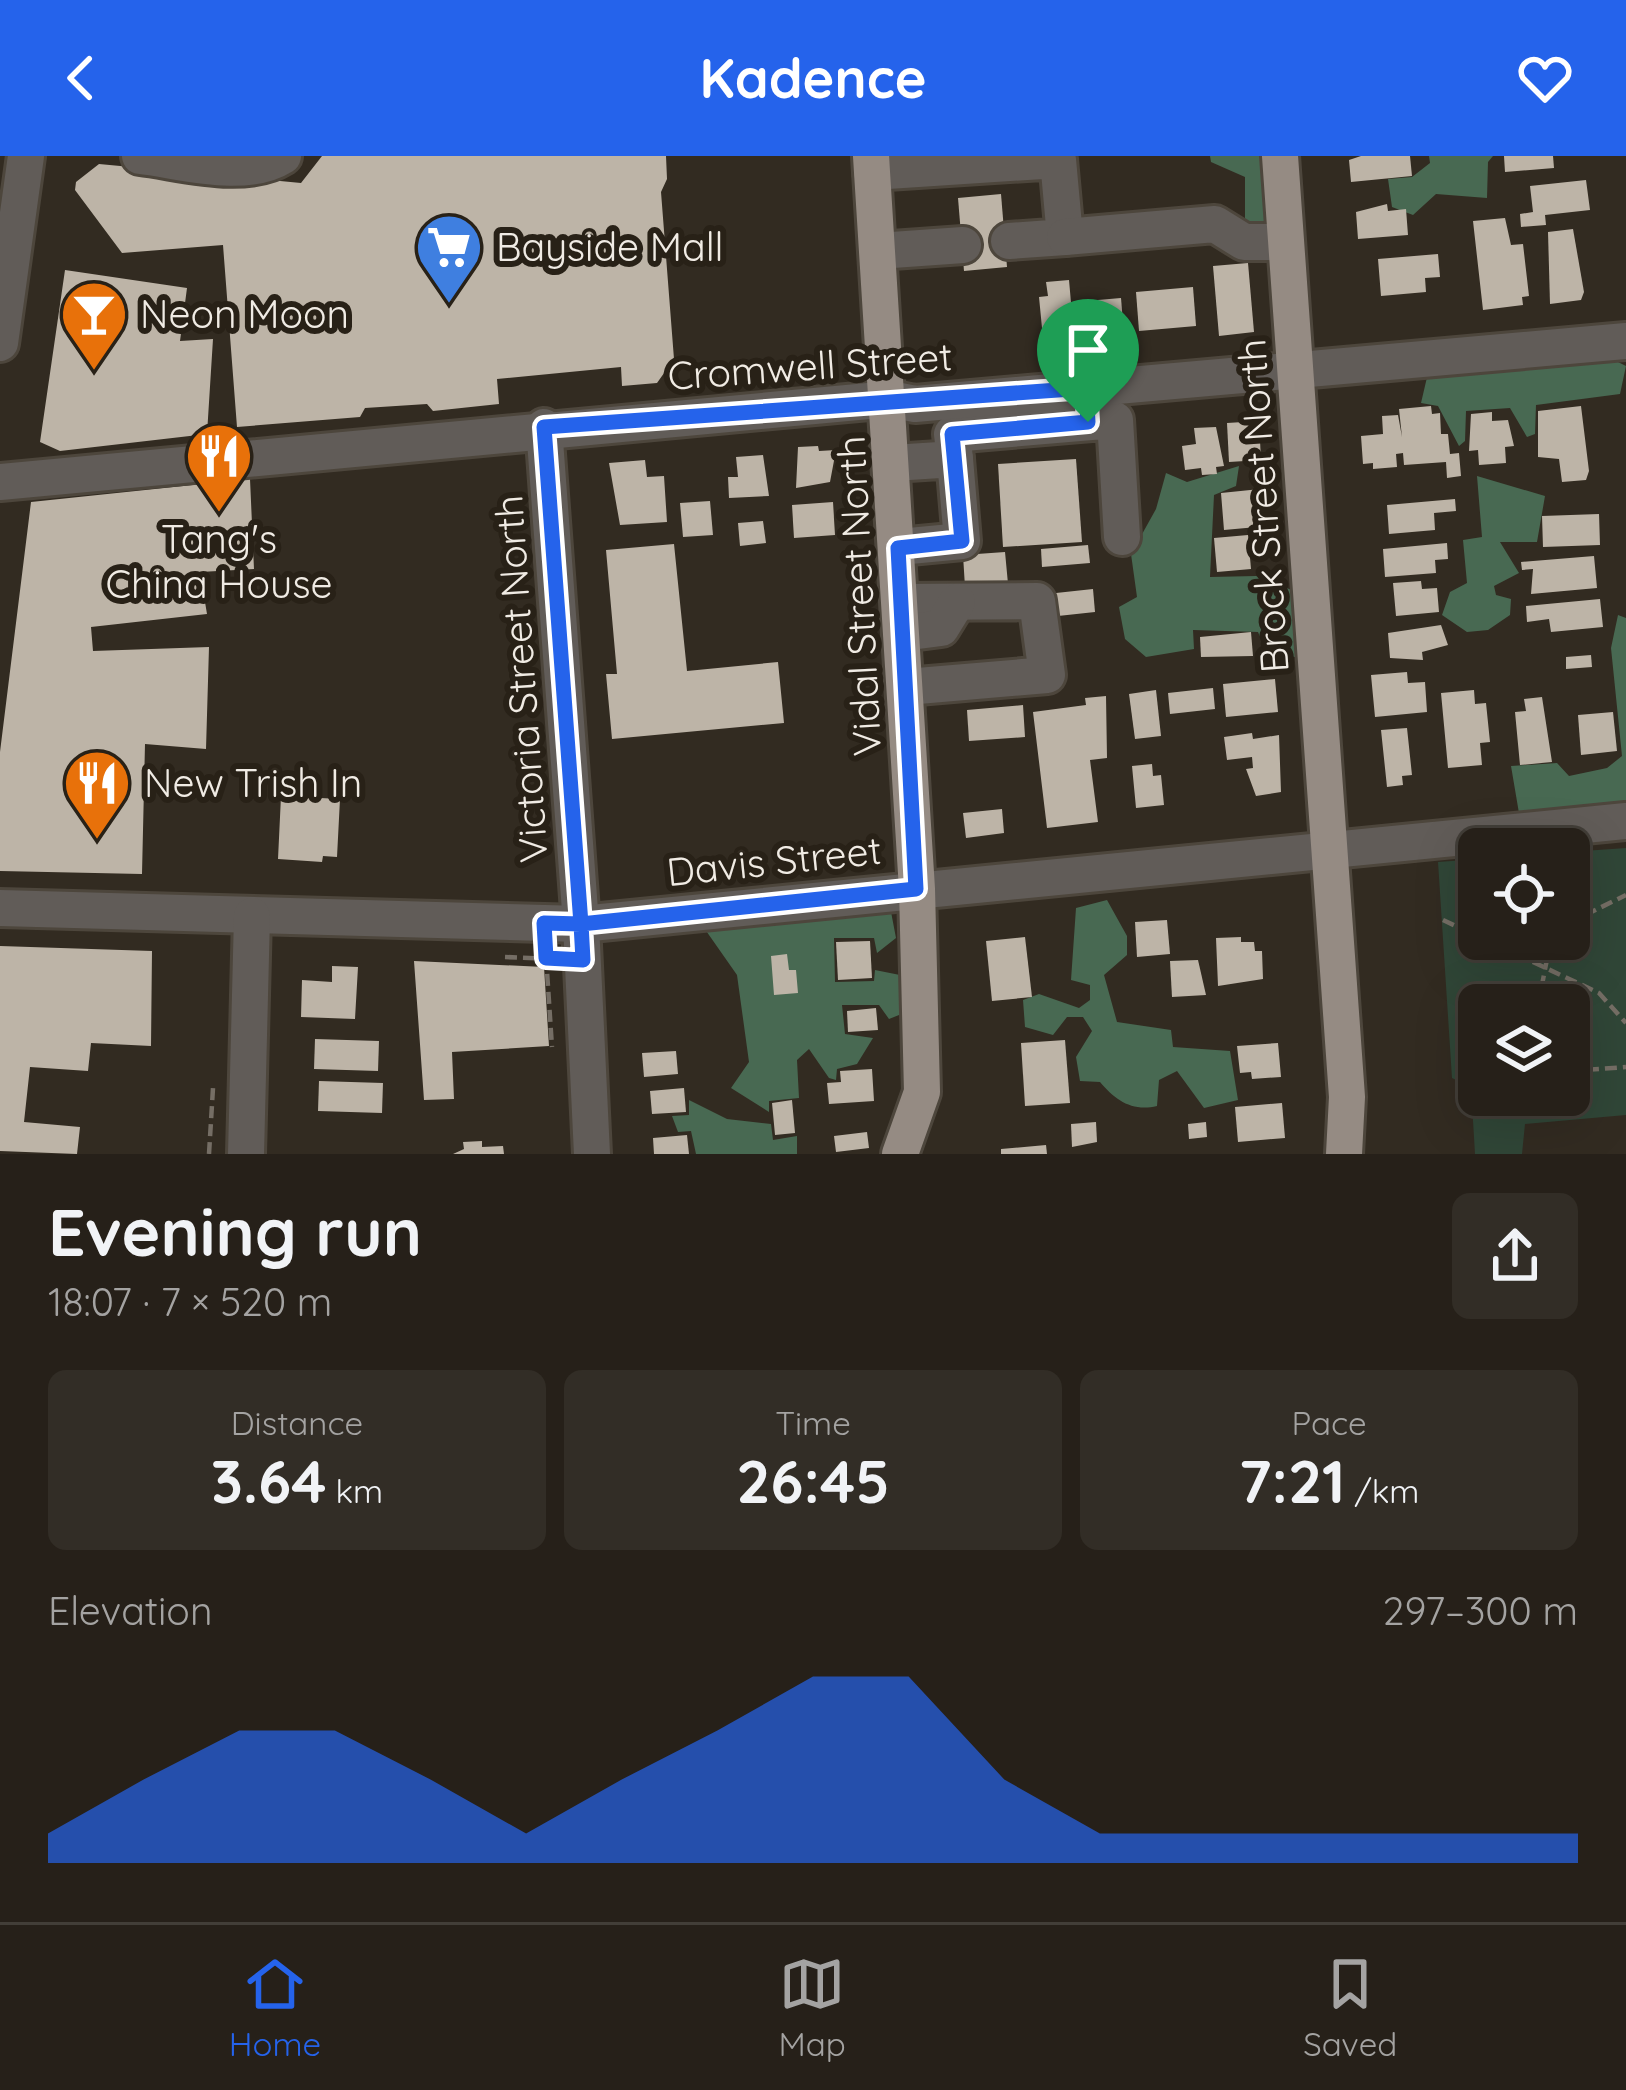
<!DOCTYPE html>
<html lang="en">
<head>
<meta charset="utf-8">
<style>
	body { margin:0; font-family:Quicksand,sans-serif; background:#322d26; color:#f1f3f6; height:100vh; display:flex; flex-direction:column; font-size:45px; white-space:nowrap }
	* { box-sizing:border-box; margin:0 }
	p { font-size:39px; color:#a4a3a2 }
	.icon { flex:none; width:66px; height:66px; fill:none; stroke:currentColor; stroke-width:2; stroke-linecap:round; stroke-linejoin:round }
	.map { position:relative; height:998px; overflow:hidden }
	.drawer { display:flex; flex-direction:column; background:#262019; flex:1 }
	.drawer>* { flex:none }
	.buttons { position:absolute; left:1458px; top:672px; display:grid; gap:24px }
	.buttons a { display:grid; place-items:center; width:132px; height:132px; border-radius:18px; background:#262019; box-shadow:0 12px 48px #0002,0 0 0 3px #423e38; font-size:60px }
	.pin { position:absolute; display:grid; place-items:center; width:102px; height:102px; color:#fff; margin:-123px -51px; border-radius:50% 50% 50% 0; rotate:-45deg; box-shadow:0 0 12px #0007 }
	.pin .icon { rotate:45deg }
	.round { display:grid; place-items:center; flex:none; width:126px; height:126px; border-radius:18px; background:#322d26 }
	.headline { display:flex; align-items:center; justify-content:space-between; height:204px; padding:0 48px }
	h1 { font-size:66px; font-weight:800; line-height:90px }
	.figures { display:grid; grid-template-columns:repeat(3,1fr); gap:18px; height:204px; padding:12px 48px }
	.figures div { display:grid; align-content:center; border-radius:18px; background:#322d26; text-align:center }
	.figures b { font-size:60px; font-weight:800 }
	.figures small { font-size:33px; font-weight:400 }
	.figures p { font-size:33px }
	.chart { height:336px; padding:24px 48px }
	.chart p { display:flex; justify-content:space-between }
	.chart svg { width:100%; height:216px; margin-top:12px; fill:#2563eb; opacity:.7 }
	header { display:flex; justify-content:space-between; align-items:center; height:156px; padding:0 48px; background:#2563eb; color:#fff; font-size:54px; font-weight:800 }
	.tab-bar { display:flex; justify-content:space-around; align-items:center; height:168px; border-top:3px solid #423e38; background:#262019; font-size:33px; color:#a4a3a2 }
	.tab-bar a { display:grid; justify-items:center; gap:6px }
	.tab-bar .selected { color:#2563eb }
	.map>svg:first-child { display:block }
	.green { fill:#304637; fill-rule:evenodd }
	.forest { fill:#486952 }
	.building { fill:#bdb4a7 }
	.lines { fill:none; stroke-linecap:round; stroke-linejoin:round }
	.minor-casing { stroke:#4d463c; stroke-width:42 }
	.major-casing { stroke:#4d463c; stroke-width:42 }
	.path { stroke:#756e65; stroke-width:4.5; stroke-dasharray:12 6; stroke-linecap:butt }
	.minor { stroke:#615c58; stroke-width:36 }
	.major { stroke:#958b83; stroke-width:36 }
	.route-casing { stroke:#fff; stroke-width:24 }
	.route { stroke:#2563eb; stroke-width:15 }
	.labels { text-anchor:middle; stroke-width:12; stroke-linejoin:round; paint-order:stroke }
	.poi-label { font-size:39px; fill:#f0ebe4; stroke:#282117; text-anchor:start }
	.street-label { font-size:39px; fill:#f0ebe4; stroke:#282117 }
</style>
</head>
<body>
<header><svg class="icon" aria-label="back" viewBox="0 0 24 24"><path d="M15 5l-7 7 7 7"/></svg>Kadence<svg class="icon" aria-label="heart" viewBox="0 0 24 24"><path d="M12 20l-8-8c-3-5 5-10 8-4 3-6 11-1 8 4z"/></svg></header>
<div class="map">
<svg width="1626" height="998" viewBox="0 0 1626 998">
	<rect width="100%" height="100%" fill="#322b21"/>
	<path class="green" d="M 1626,692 L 1626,959 L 1525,968 L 1522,998 L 1475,998 L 1471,931 L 1452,922 L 1438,706 L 1479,703 L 1479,783 L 1569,783 L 1569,696 ZM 1479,849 L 1569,849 L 1569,939 L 1479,939 Z"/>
	<g class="forest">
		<path d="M 1210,0 L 1273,0 L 1279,78 L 1245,74 L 1245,21 L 1211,6 Z"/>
		<path d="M 1429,0 L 1493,0 L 1488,6 L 1487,42 L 1436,38 L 1413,59 L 1392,51 L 1388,23 L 1412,21 L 1430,7 Z"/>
		<path d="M 1608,201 L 1626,210 L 1620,238 L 1536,249 L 1535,278 L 1527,281 L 1510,252 L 1466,255 L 1465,285 L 1459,290 L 1438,250 L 1421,247 L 1428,217 Z"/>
		<path d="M 1239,310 L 1236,330 L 1214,339 L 1210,421 L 1256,420 L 1307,440 L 1309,504 L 1266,495 L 1258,476 L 1193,474 L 1194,493 L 1146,501 L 1125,483 L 1119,451 L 1137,441 L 1131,398 L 1156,353 L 1166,317 L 1187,326 Z"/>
		<path d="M 1477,320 L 1545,340 L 1537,386 L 1500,386 L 1519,417 L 1494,430 L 1496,439 L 1511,443 L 1510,459 L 1488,474 L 1467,476 L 1442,459 L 1450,436 L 1467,427 L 1463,384 L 1482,381 Z"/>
		<path d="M 1618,459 L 1626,462 L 1626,657 L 1521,669 L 1511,610 L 1557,607 L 1569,620 L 1607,612 L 1622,600 L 1611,492 Z"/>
		<path d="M 888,740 L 896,782 L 877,797 L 874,782 L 834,782 L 835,826 L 874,825 L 875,814 L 905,820 L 909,855 L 889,863 L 879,849 L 842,849 L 845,878 L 873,882 L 857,908 L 837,913 L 836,924 L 829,922 L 809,893 L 797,904 L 799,942 L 769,945 L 769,956 L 731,932 L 749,906 L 737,819 L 695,759 Z"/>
		<path d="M 1107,744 L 1127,780 L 1127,799 L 1104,819 L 1117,866 L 1171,874 L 1173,891 L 1230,895 L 1238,944 L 1204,952 L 1177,915 L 1159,924 L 1157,950 C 1132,956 1115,944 1100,926 L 1080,925 L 1076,901 L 1092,875 L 1083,861 L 1067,861 L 1053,879 L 1025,871 L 1023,844 L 1039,838 L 1079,852 L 1090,844 L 1090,829 L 1071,824 L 1076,752 Z"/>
		<path d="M 689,944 L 727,963 L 771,968 L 773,984 L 797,980 L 797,998 L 696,998 L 691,975 L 678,976 L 672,960 L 689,959 Z"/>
	</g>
	<g class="building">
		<path d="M 322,0 L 666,0 L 667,23 L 661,36 L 674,203 L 657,227 L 622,230 L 621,211 L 497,223 L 499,248 L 433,255 L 427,248 L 365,252 L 360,261 L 237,271 L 223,89 L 122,97 L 75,34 L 76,26 L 99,8 L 301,27 Z"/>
		<path d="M 1361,0 L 1410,0 L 1412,20 L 1351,26 L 1349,4 Z"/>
		<path d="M 1504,0 L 1553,0 L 1554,12 L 1505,16 Z"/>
		<path d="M 1586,24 L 1590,54 L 1545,59 L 1546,69 L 1521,71 L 1520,58 L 1533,56 L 1530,30 Z"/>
		<path d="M 1001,38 L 1007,111 L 964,115 L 958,42 Z"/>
		<path d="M 1387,48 L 1388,55 L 1406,53 L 1408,79 L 1358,83 L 1356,56 Z"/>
		<path d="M 1505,62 L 1511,89 L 1523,88 L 1529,140 L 1522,141 L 1523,149 L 1483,154 L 1473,65 Z"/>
		<path d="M 1573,73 L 1584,136 L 1581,144 L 1550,148 L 1548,76 Z"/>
		<path d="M 1438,98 L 1440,121 L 1425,122 L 1426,136 L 1381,140 L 1378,103 Z"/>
		<path d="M 1248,107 L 1254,176 L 1219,180 L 1213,110 Z"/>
		<path d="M 65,114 L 187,132 L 180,185 L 213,183 L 207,278 L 60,295 L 40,286 Z"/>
		<path d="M 1069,124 L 1073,169 L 1067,169 L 1068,185 L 1052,187 L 1051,171 L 1042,172 L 1039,141 L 1048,140 L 1046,126 Z"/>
		<path d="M 1193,131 L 1196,170 L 1139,175 L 1136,136 Z"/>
		<path d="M 1121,142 L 1125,191 L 1090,194 L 1086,145 Z"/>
		<path d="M 1431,250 L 1432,258 L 1440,257 L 1441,278 L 1448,278 L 1450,298 L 1459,297 L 1461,320 L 1447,322 L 1446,306 L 1404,309 L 1403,297 L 1396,298 L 1397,311 L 1373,313 L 1373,307 L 1363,308 L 1361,280 L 1383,278 L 1382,260 L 1398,259 L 1402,281 L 1399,253 Z"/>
		<path d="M 1581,250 L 1589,315 L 1586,324 L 1562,326 L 1559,303 L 1538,301 L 1538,255 Z"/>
		<path d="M 1492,256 L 1492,265 L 1508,264 L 1514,290 L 1505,291 L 1506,307 L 1479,309 L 1478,294 L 1469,295 L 1471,258 Z"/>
		<path d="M 1259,265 L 1261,304 L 1229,306 L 1227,267 Z"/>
		<path d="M 1216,271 L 1224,310 L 1216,311 L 1217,318 L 1202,319 L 1201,312 L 1185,314 L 1182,290 L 1196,288 L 1194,272 Z"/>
		<path d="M 818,290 L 819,295 L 836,294 L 830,326 L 796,332 L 798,291 Z"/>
		<path d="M 763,299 L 769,340 L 729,342 L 728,321 L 738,321 L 736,301 Z"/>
		<path d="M 1076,303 L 1082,386 L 1003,391 L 998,308 Z"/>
		<path d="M 645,304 L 647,321 L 664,320 L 667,366 L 620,369 L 609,307 Z"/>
		<path d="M 250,323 L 254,413 L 200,416 L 207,458 L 91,471 L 93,495 L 209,491 L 206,593 L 145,588 L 142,718 L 0,715 L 0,596 L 31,346 Z"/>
		<path d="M 1260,333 L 1263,365 L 1257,366 L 1257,371 L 1224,374 L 1221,337 Z"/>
		<path d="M 1455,343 L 1456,355 L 1434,357 L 1435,374 L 1389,378 L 1387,349 Z"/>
		<path d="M 710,345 L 713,379 L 683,381 L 680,347 Z"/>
		<path d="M 833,346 L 835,379 L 794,382 L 792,349 Z"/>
		<path d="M 1599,358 L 1600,389 L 1543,391 L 1542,360 Z"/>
		<path d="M 763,365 L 766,387 L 740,390 L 738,367 Z"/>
		<path d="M 1248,379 L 1251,413 L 1217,416 L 1214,382 Z"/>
		<path d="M 1447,387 L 1448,403 L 1435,404 L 1436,417 L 1385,421 L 1383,393 Z"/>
		<path d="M 674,388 L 687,515 L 778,506 L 784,567 L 612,583 L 606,518 L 617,518 L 606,394 Z"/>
		<path d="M 1088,389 L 1090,407 L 1042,411 L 1041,393 Z"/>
		<path d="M 1005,396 L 1008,428 L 965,431 L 963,399 Z"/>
		<path d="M 1594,400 L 1597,432 L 1531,438 L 1533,413 L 1522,414 L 1521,406 Z"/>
		<path d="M 1421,425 L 1422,433 L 1437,432 L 1439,456 L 1396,460 L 1393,427 Z"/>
		<path d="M 1093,433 L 1095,456 L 1058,460 L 1056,437 Z"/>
		<path d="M 1600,443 L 1603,471 L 1551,476 L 1549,463 L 1527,466 L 1526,450 Z"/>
		<path d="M 1441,469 L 1448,489 L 1422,496 L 1423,504 L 1390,502 L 1388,477 Z"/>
		<path d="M 1251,476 L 1253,500 L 1201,501 L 1200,481 Z"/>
		<path d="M 1591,499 L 1592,511 L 1566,513 L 1566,501 Z"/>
		<path d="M 1407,516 L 1408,527 L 1425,526 L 1427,556 L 1375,561 L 1371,519 Z"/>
		<path d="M 1275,523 L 1278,556 L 1226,561 L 1223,528 Z"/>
		<path d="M 1213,532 L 1215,553 L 1170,558 L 1168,537 Z"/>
		<path d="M 1156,534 L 1161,580 L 1135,583 L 1129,538 Z"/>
		<path d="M 1474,534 L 1475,548 L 1486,547 L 1490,586 L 1480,587 L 1482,609 L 1448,612 L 1441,537 Z"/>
		<path d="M 1106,540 L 1107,602 L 1090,604 L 1098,666 L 1047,672 L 1033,556 L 1086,549 L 1085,542 Z"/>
		<path d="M 1542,541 L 1552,606 L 1520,609 L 1515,556 L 1526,555 L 1524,543 Z"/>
		<path d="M 1023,549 L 1025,581 L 969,585 L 967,554 Z"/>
		<path d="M 1613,556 L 1617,595 L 1581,599 L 1578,559 Z"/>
		<path d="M 1407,572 L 1412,619 L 1402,620 L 1403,629 L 1387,631 L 1381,574 Z"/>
		<path d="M 1252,577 L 1253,583 L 1279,579 L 1281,636 L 1256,640 L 1246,613 L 1253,612 L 1252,601 L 1227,604 L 1224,581 Z"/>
		<path d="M 1152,608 L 1153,620 L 1161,619 L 1164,649 L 1136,652 L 1132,610 Z"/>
		<path d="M 281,640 L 340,643 L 337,701 L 323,700 L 322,706 L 278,703 Z"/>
		<path d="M 1002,653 L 1004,677 L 966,682 L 963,657 Z"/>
		<path d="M 1167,764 L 1170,798 L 1137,801 L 1135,766 Z"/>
		<path d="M 1025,781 L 1032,841 L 992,845 L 986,785 Z"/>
		<path d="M 1241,781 L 1241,786 L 1254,786 L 1255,795 L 1262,795 L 1263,823 L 1218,830 L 1216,782 Z"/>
		<path d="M 870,785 L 872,822 L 838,824 L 836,786 Z"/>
		<path d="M 0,790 L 152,795 L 151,890 L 91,887 L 88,915 L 30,911 L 24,966 L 80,971 L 77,998 L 0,995 Z"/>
		<path d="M 787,798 L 789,814 L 796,814 L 798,837 L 774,839 L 771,800 Z"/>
		<path d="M 1198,804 L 1206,839 L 1172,841 L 1170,805 Z"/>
		<path d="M 414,805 L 544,811 L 549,890 L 452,896 L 454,943 L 424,944 Z"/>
		<path d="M 332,810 L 358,811 L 355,863 L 301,861 L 302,824 L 332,826 Z"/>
		<path d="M 876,852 L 878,874 L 848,876 L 847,855 Z"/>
		<path d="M 315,883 L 379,885 L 378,915 L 314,913 Z"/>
		<path d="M 1065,884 L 1070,947 L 1025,950 L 1021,887 Z"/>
		<path d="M 1278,887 L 1281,921 L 1252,923 L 1251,916 L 1240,917 L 1237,890 Z"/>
		<path d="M 676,895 L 678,918 L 644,921 L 642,897 Z"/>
		<path d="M 872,913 L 874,945 L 829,948 L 827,927 L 841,926 L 840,915 Z"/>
		<path d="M 319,925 L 383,927 L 382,957 L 318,955 Z"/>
		<path d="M 684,932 L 686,956 L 652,958 L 650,935 Z"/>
		<path d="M 792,944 L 795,977 L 775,979 L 772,947 Z"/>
		<path d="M 1282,947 L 1285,982 L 1238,986 L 1235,951 Z"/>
		<path d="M 1096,966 L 1097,986 L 1072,991 L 1071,968 Z"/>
		<path d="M 1206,966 L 1207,981 L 1189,983 L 1188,968 Z"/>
		<path d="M 867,976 L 869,992 L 836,996 L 834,980 Z"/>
		<path d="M 687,979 L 689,998 L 654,998 L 653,982 Z"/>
		<path d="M 482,985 L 482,991 L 503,990 L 504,998 L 453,998 L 464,993 L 463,986 Z"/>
		<path d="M 1046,989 L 1047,998 L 1001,998 L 1001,993 Z"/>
	</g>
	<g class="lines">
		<g class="minor-casing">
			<g id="minor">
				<path d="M 140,0 C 182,5 245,24 283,0"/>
				<path d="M 872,16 L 1058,4 L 1065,81 L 1009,85"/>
				<path d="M 1065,81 L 1215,68 L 1244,86 L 1285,86"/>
				<path d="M 878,95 L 963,89"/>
				<path d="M 0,187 L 26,0"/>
				<path d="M 544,271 L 581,768 L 592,998"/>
				<path d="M 955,303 L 952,278 L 1115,264 L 1122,381"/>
				<path d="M 893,307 L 955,303 L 962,385 L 899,391"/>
				<path d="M 0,326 L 890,243 L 915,248 L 1626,185"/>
				<path d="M 902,446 L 1037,445 L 1047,519 L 906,531"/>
				<path d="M 903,477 L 941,472 L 957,446"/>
				<path d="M 0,752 L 581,768 L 1626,665"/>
				<path d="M 246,998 L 252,760"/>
			</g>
		</g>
		<g class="major-casing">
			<g id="major">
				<path d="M 871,0 L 917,733 L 922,936 L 900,998"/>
				<path d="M 1280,0 L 1347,941 L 1344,998"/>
			</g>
		</g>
		<g class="path">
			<path d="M 1443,764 L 1479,781"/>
			<path d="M 1569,767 L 1626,739"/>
			<path d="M 1484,783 L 1599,837 L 1626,867"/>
			<path d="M 546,800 L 552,891"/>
			<path d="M 505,801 L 553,803"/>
			<path d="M 1538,849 L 1551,783"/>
			<path d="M 1569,915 L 1626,911"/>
			<path d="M 1476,953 L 1494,939"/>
			<path d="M 209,998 L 213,932"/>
		</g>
		<use href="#minor" class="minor"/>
		<use href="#major" class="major"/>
	</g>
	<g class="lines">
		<g class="route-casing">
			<path id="route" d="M 1088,266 L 952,278 L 962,385 L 898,392 L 916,733 L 581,768 L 583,804 L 546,802 L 544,767 L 581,768 L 544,271 L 1086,232 L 1088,266"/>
		</g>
		<use href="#route" class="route"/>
	</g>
	<defs>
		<g id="supermarket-pin" transform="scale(3.45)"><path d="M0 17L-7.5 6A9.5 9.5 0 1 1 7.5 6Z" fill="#3f7fe0" stroke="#282117"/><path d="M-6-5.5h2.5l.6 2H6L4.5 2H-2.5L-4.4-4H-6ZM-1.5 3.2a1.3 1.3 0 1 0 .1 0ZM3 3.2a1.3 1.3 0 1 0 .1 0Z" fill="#fff"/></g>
		<g id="bar-pin" transform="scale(3.45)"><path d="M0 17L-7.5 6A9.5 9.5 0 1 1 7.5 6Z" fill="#e8710a" stroke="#282117"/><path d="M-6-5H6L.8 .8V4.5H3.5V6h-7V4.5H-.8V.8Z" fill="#fff"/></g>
		<g id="restaurant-pin" transform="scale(3.45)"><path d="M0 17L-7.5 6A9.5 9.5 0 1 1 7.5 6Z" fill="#e8710a" stroke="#282117"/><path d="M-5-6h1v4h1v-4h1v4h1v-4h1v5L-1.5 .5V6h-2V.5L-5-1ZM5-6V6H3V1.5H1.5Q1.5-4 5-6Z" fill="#fff"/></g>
	</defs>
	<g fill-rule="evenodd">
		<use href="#supermarket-pin" x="449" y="91"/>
		<use href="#bar-pin" x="94" y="158"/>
		<use href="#restaurant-pin" x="219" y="300"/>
		<use href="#restaurant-pin" x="97" y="627"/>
	</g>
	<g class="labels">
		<g class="poi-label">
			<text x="496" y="105">Bayside Mall</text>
			<text x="140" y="172">Neon Moon</text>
			<text x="219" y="397" text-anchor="middle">Tang's<tspan x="219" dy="45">China House</tspan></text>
			<text x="144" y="641">New Trish In</text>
		</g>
		<g class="street-label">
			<text transform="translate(810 210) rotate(-4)" y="14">Cromwell Street</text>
			<text transform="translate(1263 350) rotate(-94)" y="14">Brock Street North</text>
			<text transform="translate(859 440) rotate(-93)" y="14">Vidal Street North</text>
			<text transform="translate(521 523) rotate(-94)" y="14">Victoria Street North</text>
			<text transform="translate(774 705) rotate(-6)" y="14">Davis Street</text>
		</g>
	</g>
</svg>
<div class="buttons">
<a><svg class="icon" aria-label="locate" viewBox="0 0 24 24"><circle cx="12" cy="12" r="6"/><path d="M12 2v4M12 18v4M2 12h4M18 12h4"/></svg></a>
<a><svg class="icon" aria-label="layers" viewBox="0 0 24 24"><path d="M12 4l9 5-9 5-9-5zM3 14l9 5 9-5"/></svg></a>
</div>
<div class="pin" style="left:1088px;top:266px;background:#1e9e55"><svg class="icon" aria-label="arrive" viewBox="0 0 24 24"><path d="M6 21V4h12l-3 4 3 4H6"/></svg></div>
</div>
<section class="drawer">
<div class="headline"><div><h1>Evening run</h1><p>18:07 · 7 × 520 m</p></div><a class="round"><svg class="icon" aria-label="share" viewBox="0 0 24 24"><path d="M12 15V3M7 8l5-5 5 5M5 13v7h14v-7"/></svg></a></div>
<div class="figures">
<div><p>Distance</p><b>3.64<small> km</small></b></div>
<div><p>Time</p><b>26:45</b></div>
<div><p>Pace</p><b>7:21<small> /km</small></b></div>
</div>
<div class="chart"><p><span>Elevation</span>297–300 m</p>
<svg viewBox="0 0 160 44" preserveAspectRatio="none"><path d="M0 44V38L10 27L20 17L30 17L40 27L50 38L60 27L70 17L80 6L90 6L100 27L110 38L120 38L130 38L140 38L150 38L160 38V44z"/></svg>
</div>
</section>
<nav class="tab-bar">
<a class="selected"><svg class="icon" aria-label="home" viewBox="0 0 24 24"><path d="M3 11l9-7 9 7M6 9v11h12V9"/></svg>Home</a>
<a><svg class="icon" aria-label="map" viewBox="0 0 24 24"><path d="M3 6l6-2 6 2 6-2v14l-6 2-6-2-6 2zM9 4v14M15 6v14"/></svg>Map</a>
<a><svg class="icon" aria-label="saved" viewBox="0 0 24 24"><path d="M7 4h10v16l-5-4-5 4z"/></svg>Saved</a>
</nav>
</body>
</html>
